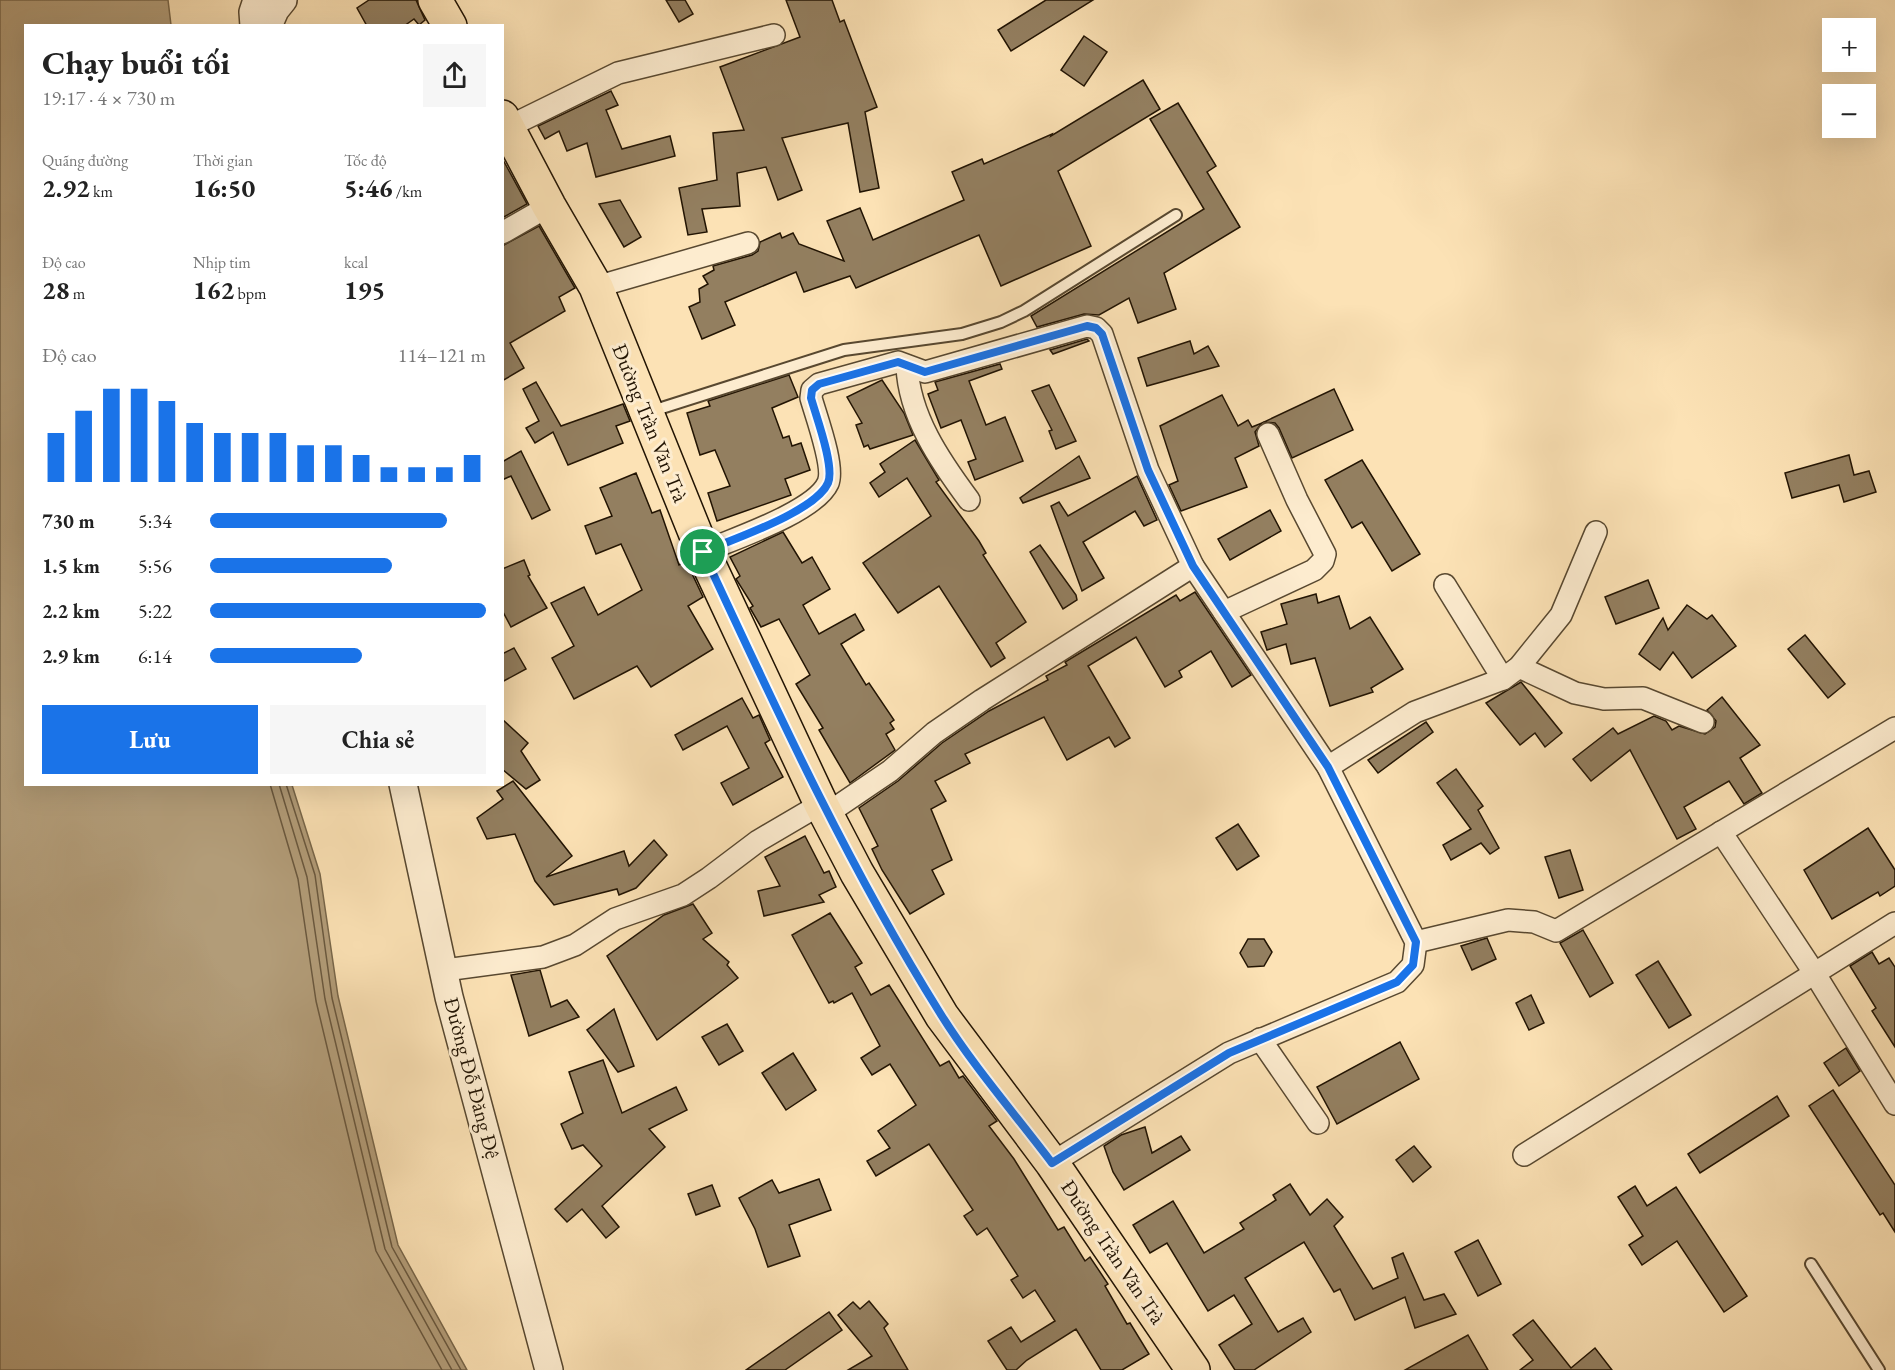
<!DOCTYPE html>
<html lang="vi">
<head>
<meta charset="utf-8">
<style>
	body { margin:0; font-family:"EB Garamond",serif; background:#f6f6f6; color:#222; height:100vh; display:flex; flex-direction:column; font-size:22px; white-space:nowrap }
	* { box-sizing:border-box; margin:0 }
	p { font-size:20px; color:#767676 }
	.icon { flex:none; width:33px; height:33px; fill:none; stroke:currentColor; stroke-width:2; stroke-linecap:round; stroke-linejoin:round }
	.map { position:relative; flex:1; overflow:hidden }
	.details { position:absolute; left:24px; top:24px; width:480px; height:762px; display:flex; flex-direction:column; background:#fff; border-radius:0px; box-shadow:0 6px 24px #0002 }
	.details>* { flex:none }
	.fabs { position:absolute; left:1822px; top:18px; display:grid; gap:12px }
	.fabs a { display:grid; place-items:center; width:54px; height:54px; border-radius:0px; background:#fff; box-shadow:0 6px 24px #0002; font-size:30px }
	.pin { position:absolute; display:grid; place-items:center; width:51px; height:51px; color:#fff; margin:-26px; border:3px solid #fff; border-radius:50%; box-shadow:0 2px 6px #0007 }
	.round { display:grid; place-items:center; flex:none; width:63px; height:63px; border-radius:0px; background:#f6f6f6 }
	.summary { display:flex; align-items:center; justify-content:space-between; height:102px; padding:0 18px }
	h1 { font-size:33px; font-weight:700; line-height:45px }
	.metrics { display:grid; grid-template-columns:repeat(3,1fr); gap:9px; height:102px; padding:6px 18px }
	.metrics div { display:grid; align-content:center }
	.metrics b { font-size:26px; font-weight:700 }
	.metrics small { font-size:16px; font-weight:400 }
	.metrics p { font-size:16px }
	.chart { height:168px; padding:12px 18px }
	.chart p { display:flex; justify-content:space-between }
	.chart svg { width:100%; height:108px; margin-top:6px; stroke:#1a73e8; stroke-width:6 }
	.action { display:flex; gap:12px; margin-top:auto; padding:12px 18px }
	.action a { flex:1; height:69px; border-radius:0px; background:#1a73e8; color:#fff; font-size:24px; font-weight:700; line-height:69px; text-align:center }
	.action a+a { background:#f6f6f6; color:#222 }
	ul { padding:0 18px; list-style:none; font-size:20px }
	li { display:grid; grid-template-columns:96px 72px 1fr; align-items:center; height:45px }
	li i { height:15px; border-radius:8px; background:#1a73e8 }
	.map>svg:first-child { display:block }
	.water { fill:#b29c78; stroke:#786649; stroke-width:1.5 }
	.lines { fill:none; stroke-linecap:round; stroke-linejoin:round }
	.shore { stroke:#6a583e; stroke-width:1.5 }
	.building { fill:#937f60; stroke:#221403; stroke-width:1.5 }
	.service-casing { stroke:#584830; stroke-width:14 }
	.minor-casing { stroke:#584830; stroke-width:24 }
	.tertiary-casing { stroke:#584830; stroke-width:30 }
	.primary-casing { stroke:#221403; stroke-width:36 }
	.service { stroke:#fdeccf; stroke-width:10 }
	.minor { stroke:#fdeccf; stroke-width:21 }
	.tertiary { stroke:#fdeccf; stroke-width:27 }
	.primary { stroke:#fce2b5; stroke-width:33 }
	.route-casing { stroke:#fff; stroke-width:12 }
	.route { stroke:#1a73e8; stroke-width:8 }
	.labels { text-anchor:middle; stroke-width:6; stroke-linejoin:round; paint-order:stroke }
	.street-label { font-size:21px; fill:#221403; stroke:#fdeccf }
</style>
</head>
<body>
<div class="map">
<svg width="1895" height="1370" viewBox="0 0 1895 1370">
	<rect width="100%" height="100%" fill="#fce2b5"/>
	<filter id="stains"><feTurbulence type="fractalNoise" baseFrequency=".00333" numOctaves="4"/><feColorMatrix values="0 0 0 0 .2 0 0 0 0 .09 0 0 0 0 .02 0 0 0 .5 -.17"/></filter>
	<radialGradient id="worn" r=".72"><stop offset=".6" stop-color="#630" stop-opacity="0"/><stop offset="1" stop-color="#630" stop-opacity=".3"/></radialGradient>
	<path class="water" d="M 0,0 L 168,0 L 171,25 L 26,26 L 26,784 L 292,785 L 320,874 L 338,996 L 398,1245 L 467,1370 L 0,1370 Z"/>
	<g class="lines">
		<g class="shore">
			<path d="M 270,784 L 298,879 L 316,1001 L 376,1251 L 442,1370"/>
			<path d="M 279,784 L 307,877 L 325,999 L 385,1249 L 452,1370"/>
			<path d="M 286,784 L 315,875 L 332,998 L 392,1247 L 461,1370"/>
		</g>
	</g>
	<g class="building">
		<path d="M 369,0 L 416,0 L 425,20 L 419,25 L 414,19 L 404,26 L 367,26 L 357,8 Z"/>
		<path d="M 666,0 L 685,0 L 693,14 L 679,22 Z"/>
		<path d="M 786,0 L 832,0 L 840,22 L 844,20 L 877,107 L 865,112 L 879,188 L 860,192 L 848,123 L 782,138 L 802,190 L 778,200 L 766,167 L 737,173 L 740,206 L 702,209 L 707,232 L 688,235 L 679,188 L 717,180 L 713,133 L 744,130 L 720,67 L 800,37 Z"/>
		<path d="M 1046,0 L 1093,0 L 1011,51 L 998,30 Z"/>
		<path d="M 1084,36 L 1107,52 L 1084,86 L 1061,70 Z"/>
		<path d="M 1143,80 L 1160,109 L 1058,171 L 1091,246 L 1001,286 L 979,235 L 856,288 L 850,276 L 804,292 L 796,272 L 725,302 L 735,325 L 702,339 L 689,307 L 700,302 L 699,289 L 708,284 L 703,276 L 714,270 L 713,266 L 752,255 L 758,251 L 760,242 L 780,233 L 782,238 L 793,233 L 799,244 L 844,261 L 827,221 L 860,208 L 873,240 L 964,200 L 952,172 L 982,159 L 984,164 L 1052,134 L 1051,136 Z"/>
		<path d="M 611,91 L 618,105 L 606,110 L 622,149 L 670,136 L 675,156 L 596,177 L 587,143 L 567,151 L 559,131 L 545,139 L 538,126 Z"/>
		<path d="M 1178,103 L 1216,166 L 1207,172 L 1240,227 L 1164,273 L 1176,309 L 1138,323 L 1129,298 L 1099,315 L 1084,314 L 1037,327 L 1031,316 L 1204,209 L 1150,119 Z"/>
		<path d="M 502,158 L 527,204 L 502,218 Z"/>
		<path d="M 620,200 L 641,237 L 624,247 L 599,204 Z"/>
		<path d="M 539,226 L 575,288 L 559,297 L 565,311 L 510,343 L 524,368 L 502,381 L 502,246 Z"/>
		<path d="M 1087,339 L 1089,341 L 1053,354 L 1050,350 Z"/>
		<path d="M 1190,341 L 1194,354 L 1208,346 L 1219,366 L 1147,386 L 1138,358 Z"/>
		<path d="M 1000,364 L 1002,369 L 969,381 L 986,425 L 1005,417 L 1023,461 L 975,480 L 968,462 L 976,459 L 961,420 L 941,428 L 928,394 L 938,390 L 935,382 Z"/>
		<path d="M 789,375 L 798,397 L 772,408 L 783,438 L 789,436 L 792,446 L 801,443 L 810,470 L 785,479 L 791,495 L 717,521 L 708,493 L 730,486 L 715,450 L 700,455 L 687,413 L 710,406 L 708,401 Z"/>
		<path d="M 882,380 L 904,413 L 913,435 L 870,449 L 868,445 L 864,447 L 856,425 L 862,423 L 847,397 Z"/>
		<path d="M 536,382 L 561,426 L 623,404 L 630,421 L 616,426 L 623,443 L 568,465 L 553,432 L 535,443 L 526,428 L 539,421 L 523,389 Z"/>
		<path d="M 1049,385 L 1076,441 L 1056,449 L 1049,431 L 1052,430 L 1032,391 Z"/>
		<path d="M 1334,389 L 1353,430 L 1292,458 L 1279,428 L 1275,423 L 1264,422 Z"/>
		<path d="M 1222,395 L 1238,426 L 1248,420 L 1252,427 L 1262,423 L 1255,432 L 1259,446 L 1235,458 L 1247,487 L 1181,511 L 1169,485 L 1178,481 L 1160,426 Z"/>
		<path d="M 915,440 L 939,480 L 936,482 L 979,541 L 986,553 L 983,555 L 1026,622 L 996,643 L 1005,658 L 991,667 L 939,586 L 898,613 L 863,563 L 931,516 L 907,478 L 879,497 L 870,483 L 885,472 L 880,464 Z"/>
		<path d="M 521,451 L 550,510 L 532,519 L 511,476 L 502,480 L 502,462 Z"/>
		<path d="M 1849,455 L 1854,475 L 1869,471 L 1876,492 L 1844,502 L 1839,485 L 1792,498 L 1785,473 Z"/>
		<path d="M 1079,456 L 1090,478 L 1023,503 L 1020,498 Z"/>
		<path d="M 1362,460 L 1420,554 L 1392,571 L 1362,522 L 1352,528 L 1325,480 Z"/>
		<path d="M 636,473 L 652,513 L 660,510 L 679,565 L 686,561 L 703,597 L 688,606 L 713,649 L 651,687 L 637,666 L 574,699 L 552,658 L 574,646 L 551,603 L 584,587 L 598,615 L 642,590 L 621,544 L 596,554 L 585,526 L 612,516 L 600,488 Z"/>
		<path d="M 1137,476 L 1157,520 L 1144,526 L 1135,511 L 1083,542 L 1104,578 L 1082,591 L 1051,506 L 1059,502 L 1068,516 Z"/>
		<path d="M 1270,510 L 1281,531 L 1230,560 L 1218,539 Z"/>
		<path d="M 783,532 L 802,563 L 812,557 L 830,589 L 803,605 L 819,634 L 855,614 L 864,630 L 841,644 L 866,685 L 869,683 L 894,720 L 890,723 L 894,729 L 886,734 L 895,750 L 850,783 L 819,730 L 823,728 L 796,684 L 810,675 L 779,619 L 761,627 L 750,608 L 753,606 L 736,579 L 740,576 L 730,557 Z"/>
		<path d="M 1040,545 L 1076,595 L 1077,600 L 1063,609 L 1030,552 Z"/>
		<path d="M 524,560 L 530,575 L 528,576 L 547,608 L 511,627 L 502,610 L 502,569 Z"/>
		<path d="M 1648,580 L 1659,608 L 1616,624 L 1605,597 Z"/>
		<path d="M 1195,592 L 1251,675 L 1232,687 L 1211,651 L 1179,671 L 1182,677 L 1165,687 L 1136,637 L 1088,666 L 1130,738 L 1115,747 L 1109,737 L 1067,760 L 1044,717 L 965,754 L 970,763 L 935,781 L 946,801 L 931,809 L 952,860 L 932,870 L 944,894 L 910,914 L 882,870 L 872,849 L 878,846 L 859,808 L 898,781 L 942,743 L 989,711 L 1048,680 L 1046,676 L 1067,665 L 1065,662 L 1176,595 L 1180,601 Z"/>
		<path d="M 1316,594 L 1318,603 L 1339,596 L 1350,629 L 1370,617 L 1403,669 L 1371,688 L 1373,692 L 1330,706 L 1315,658 L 1291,664 L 1286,644 L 1267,650 L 1261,632 L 1287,624 L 1281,604 Z"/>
		<path d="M 1687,605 L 1707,619 L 1712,615 L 1736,646 L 1692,678 L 1673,652 L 1660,670 L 1639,654 L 1663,618 L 1668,630 Z"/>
		<path d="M 1805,635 L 1845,684 L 1828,698 L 1788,649 Z"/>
		<path d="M 514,648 L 526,669 L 502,682 L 502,654 Z"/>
		<path d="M 1521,682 L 1562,733 L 1545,747 L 1535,733 L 1520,745 L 1486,703 Z"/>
		<path d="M 1722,697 L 1760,745 L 1740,758 L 1762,793 L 1744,804 L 1729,781 L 1684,807 L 1696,829 L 1677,839 L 1630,750 L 1591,781 L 1573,759 L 1613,728 L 1618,734 L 1654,716 L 1666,721 L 1672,730 L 1679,726 L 1705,734 L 1715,727 L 1716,721 L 1707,710 Z"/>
		<path d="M 742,698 L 753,718 L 759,715 L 770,740 L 765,743 L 783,777 L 733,805 L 721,783 L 749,768 L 727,726 L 683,750 L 675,735 Z"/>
		<path d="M 502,719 L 528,743 L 521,751 L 540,780 L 526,789 L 502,769 Z"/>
		<path d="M 1426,722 L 1433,732 L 1378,773 L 1368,760 Z"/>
		<path d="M 1456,769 L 1483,806 L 1478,810 L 1499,848 L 1490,854 L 1481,843 L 1451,860 L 1443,845 L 1471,829 L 1437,783 Z"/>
		<path d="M 513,781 L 572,856 L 546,877 L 624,851 L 629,866 L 654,840 L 667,855 L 636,888 L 619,895 L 617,889 L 554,905 L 535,881 L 515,834 L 487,839 L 477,818 L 503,799 L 497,791 Z"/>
		<path d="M 1238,824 L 1259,856 L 1237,870 L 1216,838 Z"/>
		<path d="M 1868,828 L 1895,870 L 1895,886 L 1880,896 L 1878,892 L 1832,919 L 1804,870 Z"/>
		<path d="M 805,836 L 824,873 L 829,871 L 836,887 L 819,895 L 824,902 L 764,916 L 758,891 L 780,886 L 765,857 Z"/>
		<path d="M 1570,850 L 1583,890 L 1559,898 L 1545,857 Z"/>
		<path d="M 693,904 L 712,933 L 703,939 L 729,962 L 727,965 L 738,978 L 657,1040 L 607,956 L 664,915 Z"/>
		<path d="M 830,913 L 862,963 L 855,967 L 871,995 L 889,985 L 940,1066 L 949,1061 L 959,1078 L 963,1076 L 997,1121 L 989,1126 L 1014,1159 L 1058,1230 L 1064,1227 L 1085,1261 L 1090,1257 L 1108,1284 L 1105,1286 L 1127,1324 L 1130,1323 L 1149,1354 L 1122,1370 L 1101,1370 L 1076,1329 L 1027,1360 L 1016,1370 L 1007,1370 L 988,1341 L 1011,1327 L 1021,1342 L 1055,1321 L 1035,1290 L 1023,1298 L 1011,1280 L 1018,1276 L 987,1228 L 977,1235 L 964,1216 L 973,1210 L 929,1144 L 876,1176 L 867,1161 L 890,1148 L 878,1131 L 916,1105 L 890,1064 L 872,1075 L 861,1058 L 880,1046 L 852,993 L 834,1003 L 833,1001 L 829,1003 L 792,935 Z"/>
		<path d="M 1583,930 L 1613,983 L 1590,997 L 1560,943 Z"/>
		<path d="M 1487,938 L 1496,959 L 1472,970 L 1461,946 Z"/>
		<path d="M 1248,939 L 1264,939 L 1272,952 L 1264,966 L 1248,967 L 1240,953 Z"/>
		<path d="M 1872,952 L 1879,964 L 1889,958 L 1895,967 L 1895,1047 L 1872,1011 L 1876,1008 L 1850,966 Z"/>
		<path d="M 1658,961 L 1691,1015 L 1669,1028 L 1636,975 Z"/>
		<path d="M 540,970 L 551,1007 L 567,1000 L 579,1017 L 529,1036 L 511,975 Z"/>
		<path d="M 1531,995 L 1544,1023 L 1529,1030 L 1516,1003 Z"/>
		<path d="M 614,1009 L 634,1066 L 618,1072 L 587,1030 Z"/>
		<path d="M 727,1024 L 743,1051 L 719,1065 L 702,1037 Z"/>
		<path d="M 1400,1042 L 1419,1079 L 1337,1124 L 1317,1087 Z"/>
		<path d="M 1846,1048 L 1860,1071 L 1839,1086 L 1824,1063 Z"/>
		<path d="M 793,1053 L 816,1090 L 786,1110 L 762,1073 Z"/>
		<path d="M 603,1060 L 622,1113 L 676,1087 L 687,1110 L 649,1129 L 665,1147 L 602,1206 L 619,1227 L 606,1238 L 582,1209 L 567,1222 L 555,1209 L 602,1166 L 583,1145 L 572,1149 L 561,1124 L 583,1113 L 569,1072 Z"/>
		<path d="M 1833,1090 L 1895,1185 L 1895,1232 L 1883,1213 L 1880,1215 L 1809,1106 Z"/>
		<path d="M 1777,1096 L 1789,1116 L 1700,1173 L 1688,1154 Z"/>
		<path d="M 1145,1127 L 1152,1153 L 1181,1136 L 1190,1150 L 1124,1190 L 1113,1172 L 1104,1146 L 1121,1135 Z"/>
		<path d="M 1414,1146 L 1431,1167 L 1413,1182 L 1396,1160 Z"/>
		<path d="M 819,1179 L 831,1210 L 789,1225 L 800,1256 L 768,1267 L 755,1229 L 739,1198 L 772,1180 L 779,1193 Z"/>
		<path d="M 1290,1184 L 1310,1215 L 1327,1199 L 1343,1217 L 1334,1226 L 1373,1289 L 1398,1278 L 1392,1258 L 1403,1253 L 1424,1300 L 1444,1294 L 1456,1314 L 1415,1328 L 1405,1297 L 1355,1320 L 1340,1289 L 1334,1292 L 1304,1242 L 1245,1278 L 1278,1332 L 1303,1318 L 1311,1332 L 1254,1370 L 1235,1370 L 1219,1345 L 1252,1324 L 1234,1295 L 1208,1311 L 1167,1243 L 1150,1253 L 1133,1225 L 1173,1201 L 1204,1253 L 1244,1229 L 1240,1223 L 1276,1200 L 1273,1195 Z"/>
		<path d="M 712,1185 L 720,1206 L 696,1215 L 688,1194 Z"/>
		<path d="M 1635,1186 L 1647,1206 L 1676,1187 L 1747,1296 L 1724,1312 L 1677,1241 L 1642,1265 L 1629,1245 L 1643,1236 L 1618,1197 Z"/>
		<path d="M 1478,1240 L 1501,1284 L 1478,1296 L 1455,1252 Z"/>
		<path d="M 869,1301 L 888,1324 L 884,1328 L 908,1370 L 848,1370 L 872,1356 L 838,1315 L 853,1302 L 860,1309 Z"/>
		<path d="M 829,1312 L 842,1330 L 785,1370 L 746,1370 Z"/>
		<path d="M 1533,1320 L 1571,1368 L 1595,1348 L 1612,1370 L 1520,1370 L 1533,1360 L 1513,1335 Z"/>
		<path d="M 1468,1335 L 1488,1370 L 1405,1370 Z"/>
	</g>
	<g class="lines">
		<g class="service-casing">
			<g id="service">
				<path d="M 649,412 L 844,350 L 962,334 L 1001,322 L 1024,311 L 1176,215"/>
				<path d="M 1811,1264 L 1879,1370"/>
			</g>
		</g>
		<g class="minor-casing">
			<g id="minor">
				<path d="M 508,127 L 618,73 L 774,35"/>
				<path d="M 502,233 L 549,206"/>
				<path d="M 596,287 L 748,243"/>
				<path d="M 907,366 C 909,416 940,461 969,500"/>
				<path d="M 703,552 C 733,539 815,512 828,483 C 835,467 816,416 811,398 L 812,390 L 819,384 L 898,362 L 925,372 L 1087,326 L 1096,328 L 1102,334 L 1148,470 L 1193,566 L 1328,767 L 1416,942 L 1413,965 L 1397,982 L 1229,1053 L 1052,1163"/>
				<path d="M 1445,585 L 1503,679"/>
				<path d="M 1224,612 L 1314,570 L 1323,561 L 1325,554 L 1297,500 L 1268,434"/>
				<path d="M 1519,667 L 1575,693 L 1604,699 L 1643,698 L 1703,722"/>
				<path d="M 1328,767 L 1415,712 L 1503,679 L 1519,667 L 1561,615 L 1596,532"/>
				<path d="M 828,813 L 890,771 L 934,733 L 982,700 L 1193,566"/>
				<path d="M 1721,832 L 1815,974 L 1895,1104"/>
				<path d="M 1416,942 L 1508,920 L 1534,922 L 1556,931 L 1895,728"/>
				<path d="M 445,970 L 543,957 L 575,945 L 615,919 L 683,895 L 709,878 L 758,841 L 821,804"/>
				<path d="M 1260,1039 L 1318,1123"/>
				<path d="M 1524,1155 L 1895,923"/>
			</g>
		</g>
		<g class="tertiary-casing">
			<g id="tertiary">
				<path d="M 254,26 L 253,12 L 257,0"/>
				<path d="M 268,26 L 275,10 L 283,0"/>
				<path d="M 403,784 L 449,997 L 549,1370"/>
			</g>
		</g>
		<g class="primary-casing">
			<g id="primary">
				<path d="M 435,0 L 450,26"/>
				<path d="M 502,117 L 549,206 L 596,287 L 703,552 L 821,804 L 857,873 L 942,1016 L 1052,1163 L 1193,1370"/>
			</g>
		</g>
		<use href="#service" class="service"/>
		<use href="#minor" class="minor"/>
		<use href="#tertiary" class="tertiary"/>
		<use href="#primary" class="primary"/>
	</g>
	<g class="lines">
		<g class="route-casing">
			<path id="route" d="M 1087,326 L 1096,328 L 1102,334 L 1148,470 L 1193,566 L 1328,767 L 1416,942 L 1413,965 L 1397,982 L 1229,1053 L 1052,1163 C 1015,1114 973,1066 940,1013 C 848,866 776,709 703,552 C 733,539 815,512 828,483 C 835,467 816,416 811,398 L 812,390 L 819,384 L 898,362 L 925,372 Z"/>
		</g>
		<use href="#route" class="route"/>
	</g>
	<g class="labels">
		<g class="street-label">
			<text transform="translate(650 423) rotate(68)" y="7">Đường Trần Văn Trà</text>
			<text transform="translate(472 1078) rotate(75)" y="7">Đường Đỗ Đăng Đệ</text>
			<text transform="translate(1113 1252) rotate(56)" y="7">Đường Trần Văn Trà</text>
		</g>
	</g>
	<rect width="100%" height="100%" filter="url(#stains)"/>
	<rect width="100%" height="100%" fill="url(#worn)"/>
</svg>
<div class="fabs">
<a>+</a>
<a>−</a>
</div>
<div class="pin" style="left:703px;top:552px;background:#1e9e55"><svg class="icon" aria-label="arrive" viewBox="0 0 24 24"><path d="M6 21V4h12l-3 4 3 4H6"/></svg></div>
<section class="details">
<div class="summary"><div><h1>Chạy buổi tối</h1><p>19:17 · 4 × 730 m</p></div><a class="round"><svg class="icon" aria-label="share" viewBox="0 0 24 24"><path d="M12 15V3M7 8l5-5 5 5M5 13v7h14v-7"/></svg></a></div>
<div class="metrics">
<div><p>Quãng đường</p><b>2.92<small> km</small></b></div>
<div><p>Thời gian</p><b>16:50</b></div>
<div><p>Tốc độ</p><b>5:46<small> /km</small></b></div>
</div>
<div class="metrics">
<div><p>Độ cao</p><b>28<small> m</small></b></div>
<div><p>Nhịp tim</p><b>162<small> bpm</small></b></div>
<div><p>kcal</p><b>195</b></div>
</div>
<div class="chart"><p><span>Độ cao</span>114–121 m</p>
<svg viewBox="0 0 160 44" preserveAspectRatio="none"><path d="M5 44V24M15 44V15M25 44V6M35 44V6M45 44V11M55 44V20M65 44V24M75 44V24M85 44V24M95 44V29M105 44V29M115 44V33M125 44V38M135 44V38M145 44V38M155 44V33"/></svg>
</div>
<ul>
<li><b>730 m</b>5:34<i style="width:86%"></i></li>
<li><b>1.5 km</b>5:56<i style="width:66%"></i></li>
<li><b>2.2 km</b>5:22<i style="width:100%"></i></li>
<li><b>2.9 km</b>6:14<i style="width:55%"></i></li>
</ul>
<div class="action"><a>Lưu</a><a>Chia sẻ</a></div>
</section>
</div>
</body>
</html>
